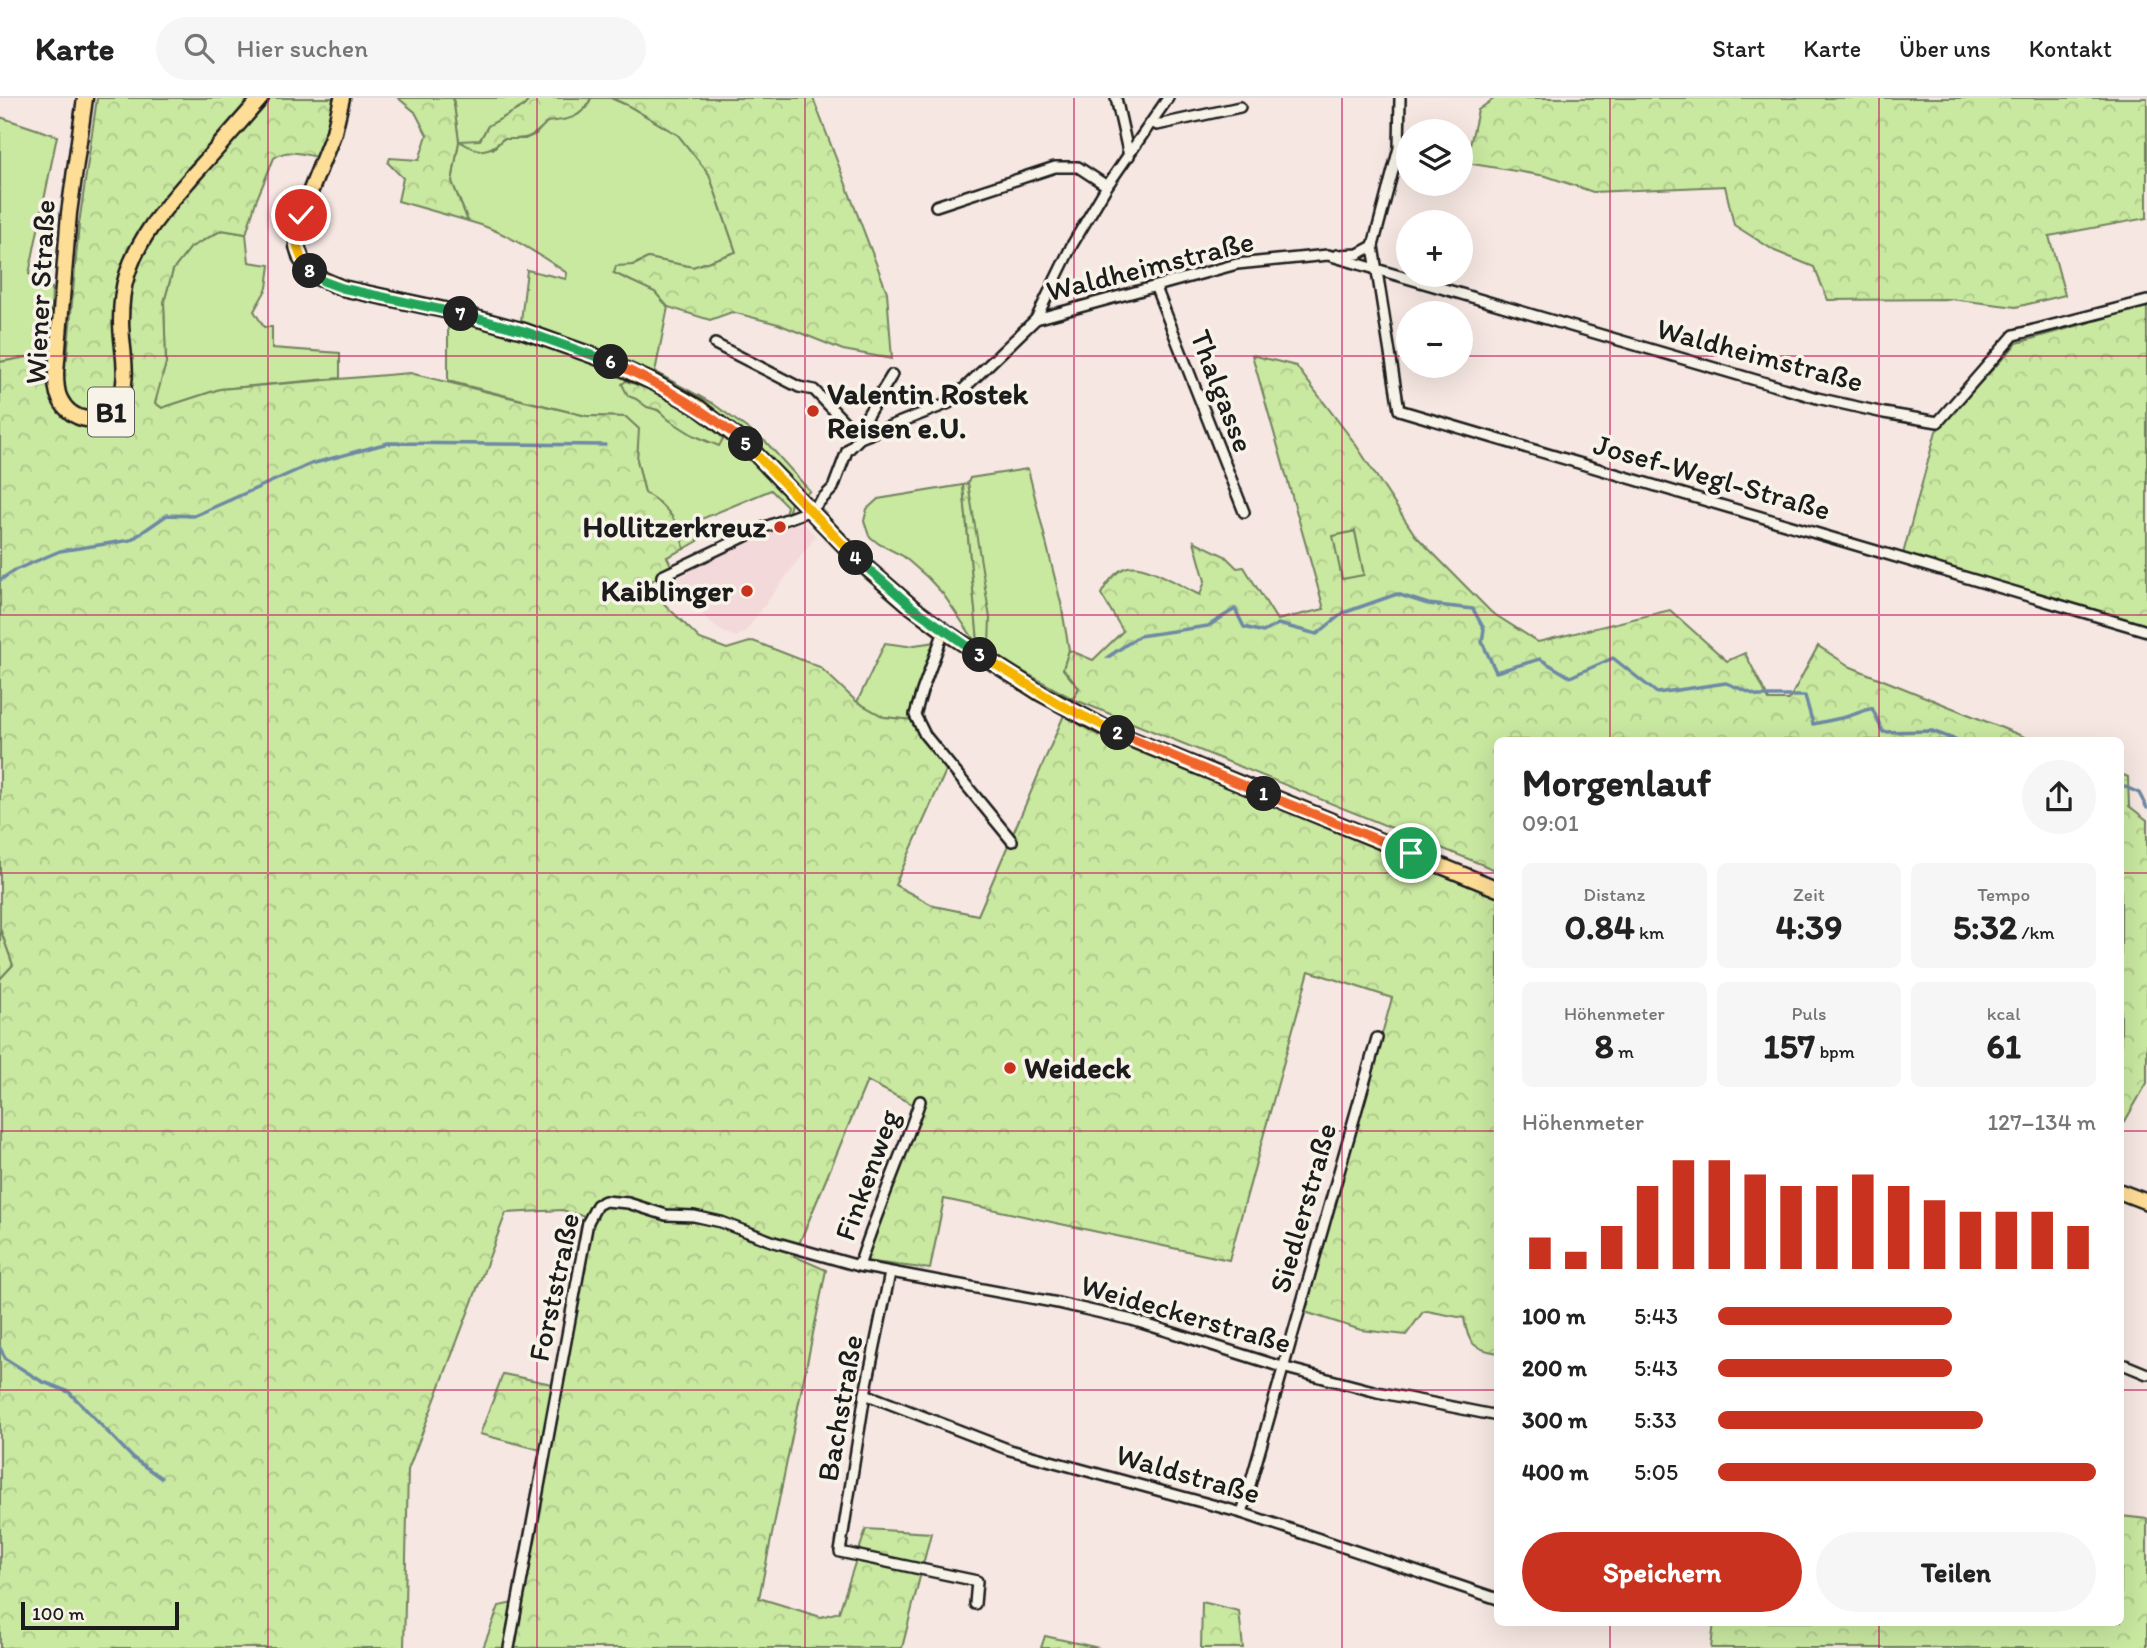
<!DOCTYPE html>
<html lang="de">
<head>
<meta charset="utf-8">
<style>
	body { margin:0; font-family:Itim,sans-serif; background:#f6f6f6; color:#222; height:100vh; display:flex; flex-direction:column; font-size:26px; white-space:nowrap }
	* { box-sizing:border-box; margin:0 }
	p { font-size:23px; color:#767676 }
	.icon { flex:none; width:38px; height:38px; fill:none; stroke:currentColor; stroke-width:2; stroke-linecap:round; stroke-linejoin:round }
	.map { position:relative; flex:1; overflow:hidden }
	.details { position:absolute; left:1494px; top:639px; width:630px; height:889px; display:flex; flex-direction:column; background:#fff; border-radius:10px; box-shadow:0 7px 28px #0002 }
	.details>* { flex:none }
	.controls { position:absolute; left:1396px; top:21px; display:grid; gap:14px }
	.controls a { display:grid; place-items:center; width:77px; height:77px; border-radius:50%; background:#fff; box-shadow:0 7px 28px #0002; font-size:35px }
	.scale { position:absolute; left:21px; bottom:18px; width:158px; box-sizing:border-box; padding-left:7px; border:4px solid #1c1c1c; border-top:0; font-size:19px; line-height:24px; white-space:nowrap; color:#1c1c1c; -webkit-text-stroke:5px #f7f3e8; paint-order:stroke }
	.pin { position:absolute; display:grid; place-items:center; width:60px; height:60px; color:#fff; margin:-30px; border:4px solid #fff; border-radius:50%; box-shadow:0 2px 7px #0007 }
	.km { position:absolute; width:35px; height:35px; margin:-18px; border-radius:50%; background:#222; color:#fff; font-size:19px; line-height:35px; text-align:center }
	.round { display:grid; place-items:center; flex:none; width:74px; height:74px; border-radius:37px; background:#f6f6f6 }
	.head { display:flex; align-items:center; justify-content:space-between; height:119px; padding:0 28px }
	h1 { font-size:38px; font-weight:800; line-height:52px }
	.stats { display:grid; grid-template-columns:repeat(3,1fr); gap:10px; height:119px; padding:7px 28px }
	.stats div { display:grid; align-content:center; border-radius:10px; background:#f6f6f6; text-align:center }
	.stats b { font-size:35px; font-weight:800 }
	.stats small { font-size:19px; font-weight:400 }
	.stats p { font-size:19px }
	.chart { height:196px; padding:14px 28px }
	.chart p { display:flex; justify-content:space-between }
	.chart svg { width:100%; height:126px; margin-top:7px; stroke:#c8321e; stroke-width:6 }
	.button { display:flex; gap:14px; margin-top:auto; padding:14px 28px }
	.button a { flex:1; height:80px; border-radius:42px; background:#c8321e; color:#fff; font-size:28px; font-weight:800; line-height:80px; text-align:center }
	.button a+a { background:#f6f6f6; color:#222 }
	ul { padding:0 28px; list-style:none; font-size:23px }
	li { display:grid; grid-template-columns:112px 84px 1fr; align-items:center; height:52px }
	li i { height:18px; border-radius:9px; background:#c8321e }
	header { display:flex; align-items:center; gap:42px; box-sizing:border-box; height:98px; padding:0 35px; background:#fff; border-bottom:2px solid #e0e0e0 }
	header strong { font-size:33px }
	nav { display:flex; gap:38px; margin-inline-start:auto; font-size:24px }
	.search { width:490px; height:63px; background:#f6f6f6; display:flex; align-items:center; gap:18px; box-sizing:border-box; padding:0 24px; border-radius:38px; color:#767676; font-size:26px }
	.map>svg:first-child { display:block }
	.built { fill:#f4d9da }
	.green { fill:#c9e8a0; stroke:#72825e; stroke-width:2; fill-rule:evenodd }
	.forest { fill:url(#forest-crowns); stroke:#72825e; stroke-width:2; fill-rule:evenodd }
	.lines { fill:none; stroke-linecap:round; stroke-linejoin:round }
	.stream { stroke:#6e89a4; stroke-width:3.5 }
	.street-casing { stroke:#1c1c1c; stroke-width:14 }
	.primary-casing { stroke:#1c1c1c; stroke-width:19 }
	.street { stroke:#f7f3e8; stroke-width:9 }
	.primary { stroke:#fedd96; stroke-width:14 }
	.split-1-casing { stroke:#fff; stroke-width:14 }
	.split-2-casing { stroke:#fff; stroke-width:14 }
	.split-3-casing { stroke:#fff; stroke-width:14 }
	.split-4-casing { stroke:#fff; stroke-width:14 }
	.split-5-casing { stroke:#fff; stroke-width:14 }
	.split-6-casing { stroke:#fff; stroke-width:14 }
	.split-7-casing { stroke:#fff; stroke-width:14 }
	.split-8-casing { stroke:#fff; stroke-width:14 }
	.split-9-casing { stroke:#fff; stroke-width:14 }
	.split-1 { stroke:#f0652b; stroke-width:9 }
	.split-2 { stroke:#f0652b; stroke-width:9 }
	.split-3 { stroke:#f5b400; stroke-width:9 }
	.split-4 { stroke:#22a559; stroke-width:9 }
	.split-5 { stroke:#f5b400; stroke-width:9 }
	.split-6 { stroke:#f0652b; stroke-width:9 }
	.split-7 { stroke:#22a559; stroke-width:9 }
	.split-8 { stroke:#22a559; stroke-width:9 }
	.split-9 { stroke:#f5b400; stroke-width:9 }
	.grid { fill:none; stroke:#c2185b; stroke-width:2; stroke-opacity:0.55 }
	.poi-dot { fill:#c8321e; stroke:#f7f3e8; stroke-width:2.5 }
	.labels { text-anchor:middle; stroke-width:7; stroke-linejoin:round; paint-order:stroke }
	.shield { fill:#f7f3e8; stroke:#5e5c59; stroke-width:2 }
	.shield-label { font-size:28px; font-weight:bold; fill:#1c1c1c }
	.street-label { font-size:30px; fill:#1c1c1c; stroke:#f7f3e8 }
	.poi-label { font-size:30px; font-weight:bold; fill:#1c1c1c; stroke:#f7f3e8; text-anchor:start }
</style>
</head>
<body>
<header>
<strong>Karte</strong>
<div class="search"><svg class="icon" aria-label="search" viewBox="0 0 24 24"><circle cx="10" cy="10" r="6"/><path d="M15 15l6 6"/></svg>Hier suchen</div>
<nav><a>Start</a><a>Karte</a><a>Über uns</a><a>Kontakt</a></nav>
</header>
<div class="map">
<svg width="2147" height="1550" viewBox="0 0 2147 1550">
	<defs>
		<pattern id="forest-crowns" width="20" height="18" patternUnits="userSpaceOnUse" patternTransform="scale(1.75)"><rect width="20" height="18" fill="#c9e8a0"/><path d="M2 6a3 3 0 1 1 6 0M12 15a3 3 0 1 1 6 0" fill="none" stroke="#acc689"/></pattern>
	</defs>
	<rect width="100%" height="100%" fill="#f6e7e2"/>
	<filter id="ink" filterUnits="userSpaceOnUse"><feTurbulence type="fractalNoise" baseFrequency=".0143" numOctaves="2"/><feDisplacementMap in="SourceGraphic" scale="14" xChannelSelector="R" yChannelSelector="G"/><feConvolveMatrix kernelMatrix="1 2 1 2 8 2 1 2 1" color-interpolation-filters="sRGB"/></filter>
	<g filter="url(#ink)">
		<path class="built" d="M 803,425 L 816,438 L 745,534 L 736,539 L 723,534 L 671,491 L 668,485 L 688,475 L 689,472 L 777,430 Z"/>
		<g class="green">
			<path d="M 453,0 L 531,0 L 524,8 L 488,28 L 480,42 L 493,51 L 503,41 L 525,41 L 536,36 L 546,24 L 587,10 L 591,0 L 611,0 L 627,7 L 678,37 L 709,76 L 736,154 L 693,169 L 648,160 L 614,175 L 655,194 L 668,209 L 655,274 L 712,305 L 766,344 L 810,393 L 791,405 L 789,413 L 785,417 L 787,408 L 771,392 L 694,424 L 698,443 L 684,451 L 681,434 L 645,395 L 637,362 L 638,331 L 625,319 L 586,318 L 448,283 L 448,222 L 450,219 L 521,223 L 527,172 L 566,181 L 567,175 C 535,154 505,133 468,123 L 452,84 L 459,43 ZM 636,301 L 692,316 L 724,339 L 708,344 C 690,336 676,325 660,314 C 653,309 644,306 636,301 Z"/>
			<path d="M 0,19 L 57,38 L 29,176 L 52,190 L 50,255 L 0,264 Z"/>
			<path d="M 222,132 L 246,136 L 249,164 L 270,167 L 267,190 L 254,213 L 264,229 L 272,229 L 272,250 L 340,255 L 340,280 L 220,291 L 162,310 L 154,304 L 166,265 L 164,204 L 173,172 L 191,149 Z"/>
			<path d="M 1028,371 L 1061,505 L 1069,552 L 1063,571 L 1079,590 L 1073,601 L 979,549 L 943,496 L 927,479 L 903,458 L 879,446 L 869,438 L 864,423 L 867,411 L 878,401 L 963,387 L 978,542 L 968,385 L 970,380 Z"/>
			<path d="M 1355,433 L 1364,477 L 1342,482 L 1332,438 Z"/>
			<path d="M 936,544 L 913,622 L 884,619 L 857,604 L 885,545 L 907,548 Z"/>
			<path d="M 0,830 L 13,867 L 0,881 Z"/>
		</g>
		<g class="forest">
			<path d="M 97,0 L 339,0 L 317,59 C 302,56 287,50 274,60 L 256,103 L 246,136 L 222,132 L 191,149 L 173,172 L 164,204 L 166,265 L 155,305 L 162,310 L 220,291 L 410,275 L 586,318 L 626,319 L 639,331 L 637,362 L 645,395 C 669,409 679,424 684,451 L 667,459 L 671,467 L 646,488 L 700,541 L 727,551 L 753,543 L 820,569 L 857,604 L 884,619 L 913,622 L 949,666 L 895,787 L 934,808 L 978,817 L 1064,617 L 1092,634 L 1498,800 L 1498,1255 C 1472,1251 1468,1245 1464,1220 L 1427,1213 L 1423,1214 L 1406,1237 L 1361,1232 L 1305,1214 L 1392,900 L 1309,873 L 1229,1162 L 944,1101 L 930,1171 L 865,1163 L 912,1006 L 867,983 L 794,1158 L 826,1172 L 759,1500 L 821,1519 L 839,1514 L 866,1431 L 931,1435 L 902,1550 L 483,1550 L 499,1508 L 518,1504 L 545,1353 L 480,1336 L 503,1276 L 557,1287 L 589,1120 L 562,1112 L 506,1115 L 408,1372 L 404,1550 L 0,1550 L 0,881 L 13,867 L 0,830 L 0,264 L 50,255 L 67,261 L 79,126 Z"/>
			<path d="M 398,0 L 453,0 L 459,43 L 480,42 L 488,28 L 524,8 L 531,0 L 591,0 C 582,21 567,22 547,24 C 531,42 525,41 503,41 C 487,57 477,54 459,43 L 452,84 L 468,123 L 398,103 L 403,80 L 388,65 L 390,60 L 419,62 L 427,37 L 415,14 Z"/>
			<path d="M 611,0 L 813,0 L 887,194 L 892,261 L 843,252 L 778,226 L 732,214 L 710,222 L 668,209 L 655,194 L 614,175 L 616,168 L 634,167 L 648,160 L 693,169 L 736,154 L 709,76 L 678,37 L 627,7 Z"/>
			<path d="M 1495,0 L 2147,0 L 2147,120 L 2049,138 L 2065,197 L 2016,209 L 1950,201 L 1828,202 L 1814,169 L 1775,153 L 1734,127 L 1725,88 L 1593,94 L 1546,78 L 1466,65 L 1478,12 Z"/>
			<path d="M 2147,208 L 2147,527 L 1903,456 L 1936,333 L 2017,245 Z"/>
			<path d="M 1252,257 L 1296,268 L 1354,344 L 1415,437 L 1491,514 L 1538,544 L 1670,512 L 1727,563 L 1745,555 L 1769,602 L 1789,602 L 1818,548 L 1851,569 L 2032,642 L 1498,642 L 1498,773 L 1073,601 L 1079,590 L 1063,571 L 1069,552 L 1093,562 L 1123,533 L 1101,496 C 1106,486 1116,472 1128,469 C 1147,465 1182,489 1200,497 L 1205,483 L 1194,443 L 1225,458 L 1237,470 L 1244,469 L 1277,522 L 1324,511 ZM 1355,433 L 1364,477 L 1342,481 L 1333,438 Z"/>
			<path d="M 626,283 C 662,293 694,317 724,339 L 719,348 L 693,337 L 669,322 L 658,312 L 647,309 L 636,301 L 628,298 L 622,286 Z"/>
			<path d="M 968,385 L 990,520 L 989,547 L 978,543 L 963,387 Z"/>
			<path d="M 2121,676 L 2128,679 L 2129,708 L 2147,722 L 2147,985 L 2121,1030 Z"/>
			<path d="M 2121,1418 L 2147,1421 L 2147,1550 L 1711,1550 L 1714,1524 L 2121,1524 Z"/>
			<path d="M 1202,1504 L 1239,1513 L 1243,1550 L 1201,1550 Z"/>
			<path d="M 1045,1538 L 1099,1550 L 1041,1550 Z"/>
		</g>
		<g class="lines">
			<g class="stream">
				<path d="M 0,482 L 15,472 L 60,453 L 131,442 L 167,417 L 194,418 L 311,366 L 388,345 L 605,347"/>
				<path d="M 1108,559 L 1139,538 L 1208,528 L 1235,511 L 1244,529 L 1263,534 L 1278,526 L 1317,536 L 1343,515 L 1397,496 L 1428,506 L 1473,511 L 1484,531 L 1482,544 L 1496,574 L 1540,561 L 1570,579 L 1613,560 L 1657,595 L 1726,585 L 1758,598 L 1805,598 L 1813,626 L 1846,619 L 1872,610 L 1883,634 L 1932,633 L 1956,642"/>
				<path d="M 2121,687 L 2139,695 L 2147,710"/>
				<path d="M 0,1250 L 6,1261 L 41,1283 L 69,1294 L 133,1360 L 161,1380"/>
			</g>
			<g class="street-casing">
				<g id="street">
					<path d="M 1116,0 L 1129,58"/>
					<path d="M 1400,0 L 1399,50 L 1373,148 L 1399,312 L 2147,533"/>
					<path d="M 1152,24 L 1157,27 L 1240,9"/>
					<path d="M 936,108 L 1055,69 L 1078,69 L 1107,88"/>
					<path d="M 1337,157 L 1358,156 L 1373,148"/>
					<path d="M 1156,190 L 1244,414"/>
					<path d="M 1036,221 L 1072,147 L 1107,88 L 1168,0"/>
					<path d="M 715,246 L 799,289 L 814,292 L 860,340"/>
					<path d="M 860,340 L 862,326 L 892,277"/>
					<path d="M 662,478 L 765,429 L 811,412 L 833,390 L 847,353 L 860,340 L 949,305 L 1036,221 L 1237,166 L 1328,157 L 1817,300 L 1884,315 L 1938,324 L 2014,237 L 2147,203"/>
					<path d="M 944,533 L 922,593 L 915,617 L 925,637 L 1012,743"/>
					<path d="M 859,1168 C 877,1112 901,1059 920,1003"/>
					<path d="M 890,1175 L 865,1296 L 840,1454 L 977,1483 L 975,1506"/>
					<path d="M 2125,1267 L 2147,1276"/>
					<path d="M 865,1296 L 1010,1352 L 1242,1415 L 1498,1501"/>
					<path d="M 1242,1415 L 1377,940"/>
					<path d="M 509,1550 L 588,1124 L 597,1107 L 605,1103 L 628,1105 L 666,1117 L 694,1118 L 721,1124 L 774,1144 L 859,1168 L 1058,1205 L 1132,1222 L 1282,1269 L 1377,1294 L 1498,1318"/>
				</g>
			</g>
			<g class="primary-casing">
				<g id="primary">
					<path d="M 85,0 L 69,115 L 56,275 C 56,284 56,293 60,301 C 71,324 101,329 116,308 C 132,285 121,250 121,224 C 121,208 122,192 127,177 C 139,137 168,107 194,76 C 217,51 239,25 261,0"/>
					<path d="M 342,0 L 334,34 L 301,117 L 297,133 L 297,148 L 301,161 L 310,173 L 319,180 L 342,190 L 449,213 L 524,233 L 597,259 L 655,285 L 699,310 L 748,348 L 861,465 L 912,509 L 944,533 L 1040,595 L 1111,633 L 1498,791"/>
					<path d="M 2121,1094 L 2147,1104"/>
				</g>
			</g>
			<use href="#street" class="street"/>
			<use href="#primary" class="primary"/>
		</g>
	</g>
	<g class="lines" filter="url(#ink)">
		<g class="split-1-casing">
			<path id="split-1" d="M 1264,696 L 1411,755"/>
		</g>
		<g class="split-2-casing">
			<path id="split-2" d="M 1118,635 L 1264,696"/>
		</g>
		<g class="split-3-casing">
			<path id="split-3" d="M 980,557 L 1059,606 L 1118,635"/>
		</g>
		<g class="split-4-casing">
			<path id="split-4" d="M 856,460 L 912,509 L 980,557"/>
		</g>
		<g class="split-5-casing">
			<path id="split-5" d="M 746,346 L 856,460"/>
		</g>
		<g class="split-6-casing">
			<path id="split-6" d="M 611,264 C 660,286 705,311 746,346"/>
		</g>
		<g class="split-7-casing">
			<path id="split-7" d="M 461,216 L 524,233 L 611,264"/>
		</g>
		<g class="split-8-casing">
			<path id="split-8" d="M 310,173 L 323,183 L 342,190 L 461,216"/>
		</g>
		<g class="split-9-casing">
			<path id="split-9" d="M 301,117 C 294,138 295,156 310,173"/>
		</g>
		<use href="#split-1" class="split-1"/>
		<use href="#split-2" class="split-2"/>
		<use href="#split-3" class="split-3"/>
		<use href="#split-4" class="split-4"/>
		<use href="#split-5" class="split-5"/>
		<use href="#split-6" class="split-6"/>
		<use href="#split-7" class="split-7"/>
		<use href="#split-8" class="split-8"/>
		<use href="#split-9" class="split-9"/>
	</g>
	<path class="grid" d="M 268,0 L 268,1550M 537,0 L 537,1550M 805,0 L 805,1550M 1074,0 L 1074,1550M 1342,0 L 1342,1550M 1610,0 L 1610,642M 1879,0 L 1879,642M 0,258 L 1409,258M 1461,258 L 2147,258M 0,517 L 2147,517M 0,775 L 1498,775M 2121,775 L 2147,775M 0,1033 L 1498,1033M 2121,1033 L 2147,1033M 0,1292 L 1498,1292M 2121,1292 L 2147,1292M 1610,1524 L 1610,1550M 1879,1524 L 1879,1550"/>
	<g class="poi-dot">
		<circle cx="813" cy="313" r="7"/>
		<circle cx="780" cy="429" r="7"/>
		<circle cx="747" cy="493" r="7"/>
		<circle cx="1010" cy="970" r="7"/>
	</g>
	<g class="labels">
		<rect class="shield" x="88" y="289.5" width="46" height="49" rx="5"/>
		<g class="shield-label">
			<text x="111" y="324">B1</text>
		</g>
		<g class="street-label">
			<text transform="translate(1150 168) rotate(-14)" y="10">Waldheimstraße</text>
			<text transform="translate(40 194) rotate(-87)" y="10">Wiener Straße</text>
			<text transform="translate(1760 257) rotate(15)" y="10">Waldheimstraße</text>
			<text transform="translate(1222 293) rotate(69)" y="10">Thalgasse</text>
			<text transform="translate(1712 379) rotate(16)" y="10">Josef-Wegl-Straße</text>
			<text transform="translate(867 1077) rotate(-70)" y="10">Finkenweg</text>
			<text transform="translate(1303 1110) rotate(-74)" y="10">Siedlerstraße</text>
			<text transform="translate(554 1189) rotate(-78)" y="10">Forststraße</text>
			<text transform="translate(1186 1216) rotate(16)" y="10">Weideckerstraße</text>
			<text transform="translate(840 1310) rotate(-80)" y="10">Bachstraße</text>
			<text transform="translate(1188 1376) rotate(16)" y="10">Waldstraße</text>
		</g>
		<g class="poi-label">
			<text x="827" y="306">Valentin Rostek<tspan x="827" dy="34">Reisen e.U.</tspan></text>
			<text x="766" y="439" text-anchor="end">Hollitzerkreuz</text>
			<text x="733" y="503" text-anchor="end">Kaiblinger</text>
			<text x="1024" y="980">Weideck</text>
		</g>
	</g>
</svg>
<div class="controls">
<a><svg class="icon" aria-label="layers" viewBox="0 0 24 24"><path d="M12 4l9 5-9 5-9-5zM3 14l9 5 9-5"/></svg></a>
<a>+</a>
<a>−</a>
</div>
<div class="scale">100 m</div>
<div class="pin" style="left:1411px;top:755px;background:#1e9e55"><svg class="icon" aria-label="arrive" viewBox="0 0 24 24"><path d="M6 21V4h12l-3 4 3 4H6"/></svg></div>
<div class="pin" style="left:301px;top:117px;background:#d93025"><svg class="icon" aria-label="check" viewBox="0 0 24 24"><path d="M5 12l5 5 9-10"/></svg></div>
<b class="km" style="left:1264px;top:696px">1</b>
<b class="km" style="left:1118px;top:635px">2</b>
<b class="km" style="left:980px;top:557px">3</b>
<b class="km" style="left:856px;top:460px">4</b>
<b class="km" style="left:746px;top:346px">5</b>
<b class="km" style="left:611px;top:264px">6</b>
<b class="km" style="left:461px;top:216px">7</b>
<b class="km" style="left:310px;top:173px">8</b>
<section class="details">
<div class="head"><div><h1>Morgenlauf</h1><p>09:01</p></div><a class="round"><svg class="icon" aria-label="share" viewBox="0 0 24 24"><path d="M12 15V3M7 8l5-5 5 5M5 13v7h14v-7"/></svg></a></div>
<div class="stats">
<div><p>Distanz</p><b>0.84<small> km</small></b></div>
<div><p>Zeit</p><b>4:39</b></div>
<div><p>Tempo</p><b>5:32<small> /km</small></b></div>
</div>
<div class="stats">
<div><p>Höhenmeter</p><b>8<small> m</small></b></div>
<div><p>Puls</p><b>157<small> bpm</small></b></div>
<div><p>kcal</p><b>61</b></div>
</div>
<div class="chart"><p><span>Höhenmeter</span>127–134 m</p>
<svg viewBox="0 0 160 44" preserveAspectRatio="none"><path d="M5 44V33M15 44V38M25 44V29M35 44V15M45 44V6M55 44V6M65 44V11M75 44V15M85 44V15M95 44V11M105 44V15M115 44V20M125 44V24M135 44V24M145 44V24M155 44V29"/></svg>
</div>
<ul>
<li><b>100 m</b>5:43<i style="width:62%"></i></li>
<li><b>200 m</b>5:43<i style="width:62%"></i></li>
<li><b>300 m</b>5:33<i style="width:70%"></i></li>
<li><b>400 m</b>5:05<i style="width:100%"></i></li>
</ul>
<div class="button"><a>Speichern</a><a>Teilen</a></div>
</section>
</div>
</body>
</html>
